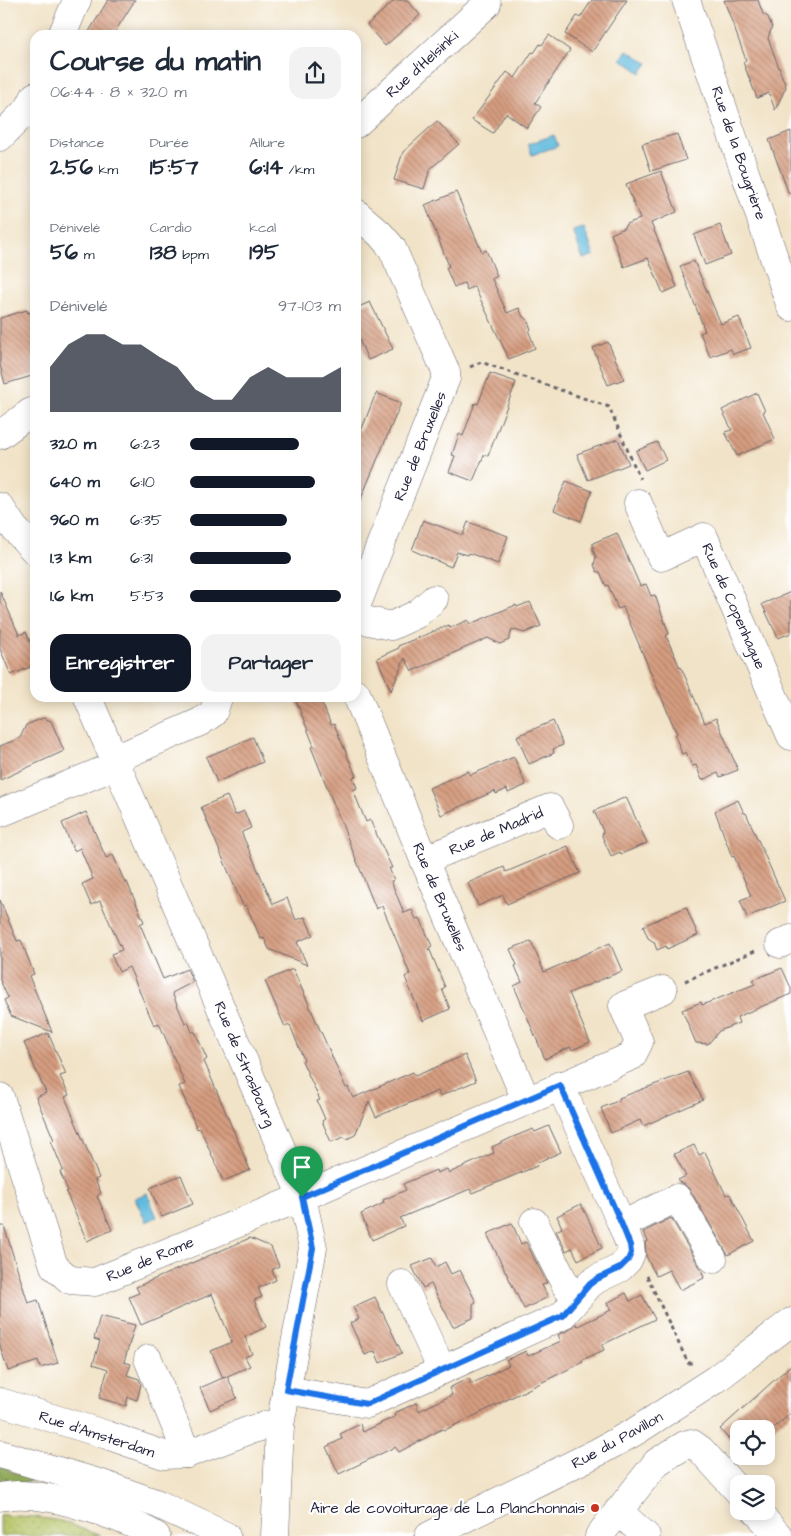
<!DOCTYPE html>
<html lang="fr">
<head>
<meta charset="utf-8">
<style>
	body { margin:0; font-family:"Architects Daughter",sans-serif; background:#f2f2f3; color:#1f2937; height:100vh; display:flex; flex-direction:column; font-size:19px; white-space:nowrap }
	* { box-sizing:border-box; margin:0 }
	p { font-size:16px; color:#747a83 }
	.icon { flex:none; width:28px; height:28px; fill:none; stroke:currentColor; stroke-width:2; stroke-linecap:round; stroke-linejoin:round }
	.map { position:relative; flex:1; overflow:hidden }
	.side { position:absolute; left:30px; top:30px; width:331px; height:672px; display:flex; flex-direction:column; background:#fff; border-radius:15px; box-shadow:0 2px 12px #0003 }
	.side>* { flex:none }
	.tools { position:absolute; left:730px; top:1420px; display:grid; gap:10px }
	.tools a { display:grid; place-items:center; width:45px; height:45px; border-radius:10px; background:#fff; box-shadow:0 2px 12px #0003; font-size:25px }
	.pin { position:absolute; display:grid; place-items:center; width:42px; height:42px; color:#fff; margin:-51px -21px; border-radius:50% 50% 50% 0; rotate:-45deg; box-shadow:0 0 5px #0007 }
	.pin .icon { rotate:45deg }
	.round { display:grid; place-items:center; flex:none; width:52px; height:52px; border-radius:15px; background:#f2f2f3 }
	.summary { display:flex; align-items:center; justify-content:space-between; height:85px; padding:0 20px }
	h1 { font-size:28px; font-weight:700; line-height:38px }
	.stats { display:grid; grid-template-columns:repeat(3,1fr); gap:8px; height:85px; padding:5px 20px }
	.stats div { display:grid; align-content:center }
	.stats b { font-size:21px; font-weight:700 }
	.stats small { font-size:14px; font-weight:400 }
	.stats p { font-size:14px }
	.chart { height:140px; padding:10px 20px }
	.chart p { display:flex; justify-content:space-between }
	.chart svg { width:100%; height:90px; margin-top:5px; fill:#111827; opacity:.7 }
	.cta { display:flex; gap:10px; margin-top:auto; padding:10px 20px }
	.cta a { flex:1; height:58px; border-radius:15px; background:#111827; color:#fff; font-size:20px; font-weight:700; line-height:58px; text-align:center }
	.cta a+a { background:#f2f2f3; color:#1f2937 }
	ul { padding:0 20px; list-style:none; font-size:16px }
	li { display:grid; grid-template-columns:80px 60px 1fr; align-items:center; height:38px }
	li i { height:12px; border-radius:6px; background:#111827 }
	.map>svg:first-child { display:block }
	.green { fill:url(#green-dots); stroke:#6c7250 }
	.forest { fill:url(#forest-firs); stroke:#59664a }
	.water { fill:#5fbadd; stroke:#406e8c }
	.building { fill:url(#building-back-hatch) }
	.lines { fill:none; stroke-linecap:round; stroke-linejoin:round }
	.minor-casing { stroke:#6a666c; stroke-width:29 }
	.highway-casing { stroke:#6a666c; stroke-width:29 }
	.path { stroke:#6a666c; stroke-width:3; stroke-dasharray:4 4; stroke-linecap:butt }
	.minor { stroke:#fff; stroke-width:28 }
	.highway { stroke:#fff; stroke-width:28 }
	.route-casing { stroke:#fff; stroke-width:10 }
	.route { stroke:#1a73e8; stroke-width:6 }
	.poi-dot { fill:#c8321e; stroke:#fff; stroke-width:2 }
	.labels { text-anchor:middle; stroke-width:4.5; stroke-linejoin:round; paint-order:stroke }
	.street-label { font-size:15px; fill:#22223b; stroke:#fff }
	.poi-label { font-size:15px; fill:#22223b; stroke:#fff; text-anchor:end }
</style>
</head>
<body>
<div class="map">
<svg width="791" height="1536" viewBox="0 0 791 1536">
	<defs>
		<pattern id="green-dots" width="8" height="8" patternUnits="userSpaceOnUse" patternTransform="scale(1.25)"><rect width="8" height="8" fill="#b5c365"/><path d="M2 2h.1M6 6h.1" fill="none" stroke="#9ba759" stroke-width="1.8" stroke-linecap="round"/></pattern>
		<pattern id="forest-firs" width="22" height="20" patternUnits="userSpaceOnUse" patternTransform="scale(1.25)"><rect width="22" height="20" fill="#90a95a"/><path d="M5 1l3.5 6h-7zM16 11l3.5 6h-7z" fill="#75894c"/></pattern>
		<pattern id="building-back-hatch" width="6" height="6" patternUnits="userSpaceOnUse" patternTransform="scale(1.25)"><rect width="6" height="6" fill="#d69d80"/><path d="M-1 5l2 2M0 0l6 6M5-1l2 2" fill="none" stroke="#ad806a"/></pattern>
	</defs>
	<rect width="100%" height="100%" fill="#fff"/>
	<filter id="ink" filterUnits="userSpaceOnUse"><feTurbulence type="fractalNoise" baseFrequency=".02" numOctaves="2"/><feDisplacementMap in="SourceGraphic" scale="10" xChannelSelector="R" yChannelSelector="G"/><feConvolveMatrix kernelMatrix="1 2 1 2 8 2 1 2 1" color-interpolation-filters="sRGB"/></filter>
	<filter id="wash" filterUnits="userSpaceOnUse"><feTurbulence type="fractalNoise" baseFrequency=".0096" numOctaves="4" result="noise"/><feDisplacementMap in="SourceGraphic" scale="20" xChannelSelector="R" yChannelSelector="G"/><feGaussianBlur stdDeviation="1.12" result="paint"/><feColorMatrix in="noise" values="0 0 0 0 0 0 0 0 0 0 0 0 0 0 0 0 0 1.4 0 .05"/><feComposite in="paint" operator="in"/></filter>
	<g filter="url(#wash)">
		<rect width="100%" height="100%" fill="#f1e3c7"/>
		<path class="green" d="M 3,1515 L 35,1517 L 61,1521 L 101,1536 L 0,1536 L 0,1516 Z"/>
		<path class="forest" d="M 0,1466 L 3,1467 L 32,1481 L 0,1487 Z"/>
		<g class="water">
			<path d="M 627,50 L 648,63 L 641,73 L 621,59 Z"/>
			<path d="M 554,135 L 558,146 L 532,155 L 528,144 Z"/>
			<path d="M 584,228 L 594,255 L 583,259 L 573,231 Z"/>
			<path d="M 147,1193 L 157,1217 L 146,1222 L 135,1198 Z"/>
		</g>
		<g id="blocks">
			<g class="building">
				<path d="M 108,0 L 135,0 L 113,35 L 87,35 Z"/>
				<path d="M 395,0 L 407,0 L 420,15 L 385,46 L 367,25 Z"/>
				<path d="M 592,0 L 627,0 L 592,52 L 565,34 L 577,16 L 580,18 Z"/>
				<path d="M 724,0 L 758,0 L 763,14 L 768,17 L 772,27 L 768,38 L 786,87 L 775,110 L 769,93 L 757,98 L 743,62 L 746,60 Z"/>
				<path d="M 549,35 L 570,50 L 535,103 L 541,107 L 527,128 L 506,113 L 493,133 L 472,120 L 507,72 L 515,78 L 532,52 L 534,53 L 540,44 L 542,45 Z"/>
				<path d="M 437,121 L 459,144 L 430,169 L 424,189 L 394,180 L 403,152 Z"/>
				<path d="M 791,131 L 791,194 L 789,194 L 769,140 Z"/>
				<path d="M 677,134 L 686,160 L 651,171 L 642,144 Z"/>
				<path d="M 661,171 L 677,212 L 651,223 L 677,287 L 663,293 L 648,258 L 624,267 L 611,234 L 624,228 L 626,224 L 640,219 L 626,184 Z"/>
				<path d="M 456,192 L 482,252 L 486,250 L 497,276 L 492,279 L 507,313 L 519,308 L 523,317 L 527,319 L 531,329 L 529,332 L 535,348 L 509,359 L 474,286 L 467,290 L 464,283 L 454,287 L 446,268 L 449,266 L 425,205 Z"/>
				<path d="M 720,225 L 731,255 L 705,265 L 694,235 Z"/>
				<path d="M 694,261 L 721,324 L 739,317 L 751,348 L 733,354 L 731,349 L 710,357 L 700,333 L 705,331 L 680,266 Z"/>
				<path d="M 370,302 L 393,349 L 368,360 L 356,332 L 356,308 Z"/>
				<path d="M 27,310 L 28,313 L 35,311 L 35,375 L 5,384 L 0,365 L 0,318 Z"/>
				<path d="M 608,342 L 624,379 L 608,385 L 593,348 Z"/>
				<path d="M 490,373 L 516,382 L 488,456 L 484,455 L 473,481 L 449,472 L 455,456 L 452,455 L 459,434 L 463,436 L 475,403 L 478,404 Z"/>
				<path d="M 376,393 L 401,403 L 357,508 L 356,429 L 361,431 Z"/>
				<path d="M 757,393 L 765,411 L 763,412 L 775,439 L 737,456 L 725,432 L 732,430 L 722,410 Z"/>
				<path d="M 618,439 L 629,464 L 588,480 L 577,454 Z"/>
				<path d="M 657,442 L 666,460 L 645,470 L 636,451 Z"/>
				<path d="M 566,481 L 592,491 L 581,521 L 554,510 Z"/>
				<path d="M 423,520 L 463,535 L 468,522 L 508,536 L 498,564 L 469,553 L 468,555 L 457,552 L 451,567 L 412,550 Z"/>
				<path d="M 617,533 L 640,586 L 646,584 L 651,596 L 655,595 L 669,634 L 666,636 L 680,668 L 681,667 L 705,723 L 716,718 L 738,770 L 720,777 L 718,773 L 702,780 L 696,765 L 692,766 L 686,752 L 682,754 L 675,735 L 677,734 L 623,607 L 618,609 L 608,585 L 606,586 L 600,572 L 597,572 L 594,565 L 596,557 L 593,550 L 593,543 Z"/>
				<path d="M 0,591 L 19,635 L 26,632 L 35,653 L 35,665 L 11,675 L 0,649 Z"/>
				<path d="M 791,592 L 791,633 L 778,638 L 762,604 Z"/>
				<path d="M 530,602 L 541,626 L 524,633 L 512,629 L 509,640 L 500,644 L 488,638 L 412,671 L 405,658 L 391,691 L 377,658 L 399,648 L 398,646 L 449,625 L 450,628 L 468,620 L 470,624 L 516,605 L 517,607 Z"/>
				<path d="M 295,698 L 320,698 L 331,725 L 334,724 L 356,776 L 353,777 L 357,788 L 353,790 L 366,822 L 370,820 L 392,868 L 389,868 L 394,880 L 391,881 L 404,913 L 412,910 L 416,919 L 420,918 L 432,946 L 429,948 L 445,987 L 442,989 L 450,1009 L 423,1021 L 405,977 L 410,974 L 398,944 L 382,906 L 376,909 L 311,747 L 314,746 Z"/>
				<path d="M 43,718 L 51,721 L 64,751 L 0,780 L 0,746 L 20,738 L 26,725 Z"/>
				<path d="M 553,721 L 563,745 L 553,749 L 554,753 L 529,764 L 517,736 Z"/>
				<path d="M 253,737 L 263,762 L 217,782 L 206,757 Z"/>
				<path d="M 514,757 L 526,785 L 508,793 L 507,789 L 496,794 L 495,791 L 441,815 L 429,788 L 468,771 L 470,775 Z"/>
				<path d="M 227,796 L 235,815 L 244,811 L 251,828 L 242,832 L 242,834 L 273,904 L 287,898 L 296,920 L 305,917 L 313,935 L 297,942 L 307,965 L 269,949 L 264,938 L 261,939 L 246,905 L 243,906 L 201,807 Z"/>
				<path d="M 626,797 L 647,843 L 621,854 L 620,852 L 611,856 L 602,836 L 603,831 L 594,811 Z"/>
				<path d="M 738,800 L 744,813 L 746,813 L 785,901 L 747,917 L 740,900 L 751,896 L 734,856 L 732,857 L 715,811 Z"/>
				<path d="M 86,812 L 106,858 L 113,855 L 125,883 L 127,882 L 144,922 L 140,924 L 163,979 L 187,969 L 193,982 L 172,993 L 185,1023 L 188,1022 L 192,1032 L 195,1032 L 207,1059 L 204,1061 L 250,1170 L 223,1181 L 200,1128 L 197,1129 L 179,1086 L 185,1084 L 159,1023 L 154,1025 L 129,967 L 119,972 L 111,954 L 122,950 L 100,901 L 91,905 L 82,884 L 93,879 L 80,848 L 74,851 L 62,823 Z"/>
				<path d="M 568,846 L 580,873 L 507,904 L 503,895 L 478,906 L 468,883 L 504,867 L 506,872 Z"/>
				<path d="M 0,900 L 17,941 L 21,940 L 34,974 L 29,976 L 52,1032 L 11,1016 L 4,1000 L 8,998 L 0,980 Z"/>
				<path d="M 686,907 L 698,935 L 667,949 L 666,946 L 657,950 L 654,942 L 648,938 L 643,926 Z"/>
				<path d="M 531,941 L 544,972 L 610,943 L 622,971 L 569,993 L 590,1042 L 572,1050 L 570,1047 L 545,1059 L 514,986 L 522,982 L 515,966 L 517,965 L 510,949 Z"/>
				<path d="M 782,968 L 791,988 L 791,994 L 737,1017 L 739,1023 L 719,1031 L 708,1044 L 696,1043 L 682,1010 L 701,1002 L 702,1005 L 755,984 L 753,980 Z"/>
				<path d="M 293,969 L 346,1088 L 348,1087 L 353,1098 L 413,1072 L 415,1076 L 465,1055 L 476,1081 L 440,1096 L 438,1091 L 376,1117 L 369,1101 L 355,1135 L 347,1139 L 344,1137 L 331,1142 L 322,1121 L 325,1119 L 317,1101 L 320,1100 L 302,1061 L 304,1060 L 290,1025 L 285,1027 L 265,981 Z"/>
				<path d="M 48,1033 L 66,1074 L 60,1076 L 69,1095 L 65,1097 L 99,1178 L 95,1180 L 101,1193 L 97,1196 L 112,1230 L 87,1241 L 66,1192 L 68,1191 L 60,1172 L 63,1170 L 51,1141 L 54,1140 L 36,1097 L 46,1093 L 24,1043 Z"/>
				<path d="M 688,1072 L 703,1100 L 643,1126 L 640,1120 L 611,1133 L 601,1108 L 620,1100 L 619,1098 Z"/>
				<path d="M 549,1126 L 561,1152 L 536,1163 L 537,1166 L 472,1193 L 470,1189 L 400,1218 L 404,1226 L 372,1240 L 361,1214 L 384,1203 L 383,1200 L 406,1190 L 403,1184 L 436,1170 L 437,1173 L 447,1169 L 449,1173 L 494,1153 L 492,1147 L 513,1137 L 533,1129 L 535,1132 Z"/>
				<path d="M 694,1145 L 699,1155 L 705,1152 L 726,1195 L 730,1194 L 754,1241 L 728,1255 L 690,1190 L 685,1185 L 680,1183 L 678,1180 L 686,1176 L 674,1154 Z"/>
				<path d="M 181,1175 L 193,1204 L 162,1217 L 150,1188 Z"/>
				<path d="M 581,1204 L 602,1248 L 578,1260 L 572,1248 L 566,1251 L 556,1231 L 562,1228 L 557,1216 Z"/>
				<path d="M 671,1218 L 701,1269 L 704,1278 L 680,1290 L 669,1270 L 656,1276 L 646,1256 L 645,1242 L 648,1241 L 643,1232 Z"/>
				<path d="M 512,1223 L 521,1244 L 526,1242 L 547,1283 L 542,1285 L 548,1297 L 524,1309 L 487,1234 Z"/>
				<path d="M 0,1226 L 4,1226 L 28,1303 L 38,1300 L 58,1363 L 40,1368 L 38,1361 L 8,1371 L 0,1346 Z"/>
				<path d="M 250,1238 L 271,1247 L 279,1266 L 272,1270 L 276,1280 L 258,1288 L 262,1297 L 254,1300 L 266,1327 L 245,1337 L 252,1354 L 245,1357 L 250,1366 L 223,1378 L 211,1351 L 232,1342 L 212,1294 L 141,1325 L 129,1297 L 139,1293 L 136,1287 Z"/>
				<path d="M 432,1258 L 436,1267 L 445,1262 L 451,1274 L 460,1270 L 476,1302 L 473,1304 L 473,1318 L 453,1327 L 431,1284 L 423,1288 L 412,1266 Z"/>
				<path d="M 626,1293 L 630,1301 L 642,1295 L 655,1319 L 602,1345 L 604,1350 L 582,1360 L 583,1362 L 474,1416 L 445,1430 L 442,1429 L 399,1452 L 395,1447 L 339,1474 L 326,1447 L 342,1439 L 340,1434 L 360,1424 L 363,1432 L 396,1416 L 395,1413 L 416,1403 L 419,1411 L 452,1395 L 449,1388 L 469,1378 L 471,1384 L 509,1365 L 506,1360 L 526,1351 L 528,1356 L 561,1341 L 558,1335 L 569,1330 L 576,1324 L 578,1326 L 611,1310 L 607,1303 Z"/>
				<path d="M 375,1297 L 402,1353 L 380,1363 L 375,1351 L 365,1355 L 350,1323 L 359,1319 L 353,1307 Z"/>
				<path d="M 100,1316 L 135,1325 L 124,1362 L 131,1364 L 127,1375 L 139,1379 L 141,1384 L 137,1400 L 128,1397 L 126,1406 L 99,1398 L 108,1369 L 93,1364 L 100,1341 L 94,1339 Z"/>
				<path d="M 791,1365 L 791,1413 L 766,1435 L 766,1429 L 739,1429 L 739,1451 L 720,1429 Z"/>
				<path d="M 227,1376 L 237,1398 L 210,1410 L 200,1388 Z"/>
			</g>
		</g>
	</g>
	<g filter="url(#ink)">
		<use href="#blocks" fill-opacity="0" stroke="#6a666c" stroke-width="1"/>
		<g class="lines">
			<g class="minor-casing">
				<g id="minor">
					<path d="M 686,0 L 791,307"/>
					<path d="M 62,35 L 77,0"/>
					<path d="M 356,124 L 487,4"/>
					<path d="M 0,137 L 29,108 L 35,96"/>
					<path d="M 356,213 L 380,234 L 392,248 L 446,372 L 446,378 L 356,607"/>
					<path d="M 0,435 L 31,412 L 35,411"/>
					<path d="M 638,503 L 661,557 L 704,537 L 791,736"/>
					<path d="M 0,507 L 14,528 L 35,551"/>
					<path d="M 356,618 L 391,626 L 417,614 L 434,599"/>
					<path d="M 356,693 L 424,860 L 526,1100"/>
					<path d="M 88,698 L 302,1197 L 313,1248 L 280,1425 L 275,1536"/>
					<path d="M 115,759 L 200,722 L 213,713 L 218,698"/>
					<path d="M 0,813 L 117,765"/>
					<path d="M 424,860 L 550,808 L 559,825"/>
					<path d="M 780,944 L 791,939"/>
					<path d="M 0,1097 L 54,1266 L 70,1280 L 95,1282 L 302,1197 L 632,1056 L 639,1042 L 623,1006 L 663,990"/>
					<path d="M 534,1222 L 567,1288 L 579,1296"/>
					<path d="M 622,1225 L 677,1198 L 713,1259"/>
					<path d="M 402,1284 L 442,1370"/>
					<path d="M 148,1359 L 187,1454"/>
					<path d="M 286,1390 L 367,1404 L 562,1316 L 590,1284 L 597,1279 L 620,1268 L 628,1260 L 631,1253 L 630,1245 L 622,1225 L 560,1085"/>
					<path d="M 0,1402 L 107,1435 L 164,1455 L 187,1454 L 250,1430 L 268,1425 L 280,1425"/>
					<path d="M 618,1511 L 646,1536"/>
					<path d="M 756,1511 L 779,1536"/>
					<path d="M 429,1536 L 598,1452 L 636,1431 L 716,1379 L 791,1322"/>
					<path d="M 599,1536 L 657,1462 L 685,1445 L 691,1443 L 701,1450 L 739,1492"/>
				</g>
			</g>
			<g class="highway-casing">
				<g id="highway">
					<path d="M 0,1454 L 102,1484 L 158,1504 L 226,1536"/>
					<path d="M 0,1497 C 39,1487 122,1516 156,1536"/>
				</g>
			</g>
			<g class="path">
				<path d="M 470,367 L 481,362 L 609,407 L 640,479"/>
				<path d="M 685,981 L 757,950"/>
				<path d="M 647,1276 L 688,1363 L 695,1363"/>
			</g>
			<use href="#minor" class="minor"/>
			<use href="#highway" class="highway"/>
		</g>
	</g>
	<g class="lines" filter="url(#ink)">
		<g class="route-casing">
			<path id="route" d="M 560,1085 L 622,1225 L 630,1245 L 631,1253 L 628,1260 L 620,1268 L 597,1279 L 590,1284 L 562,1316 L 367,1404 L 286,1390 L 313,1248 L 302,1197 Z"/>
		</g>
		<use href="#route" class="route"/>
	</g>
	<circle class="poi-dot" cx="595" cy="1508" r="5"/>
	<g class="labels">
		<g class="street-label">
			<text transform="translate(422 64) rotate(-42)" y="5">Rue d'Helsinki</text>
			<text transform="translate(739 153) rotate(71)" y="5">Rue de la Bougrière</text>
			<text transform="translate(420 446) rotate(-68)" y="5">Rue de Bruxelles</text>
			<text transform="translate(734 606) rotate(66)" y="5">Rue de Copenhague</text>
			<text transform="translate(496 831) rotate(-23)" y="5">Rue de Madrid</text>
			<text transform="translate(440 897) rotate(67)" y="5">Rue de Bruxelles</text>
			<text transform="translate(245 1064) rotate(67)" y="5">Rue de Strasbourg</text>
			<text transform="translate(150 1259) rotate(-23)" y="5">Rue de Rome</text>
			<text transform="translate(97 1434) rotate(18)" y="5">Rue d'Amsterdam</text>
			<text transform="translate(617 1440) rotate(-29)" y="5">Rue du Pavillon</text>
		</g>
		<g class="poi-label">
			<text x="585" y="1513">Aire de covoiturage de La Planchonnais</text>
		</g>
	</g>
</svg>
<div class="tools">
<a><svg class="icon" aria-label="locate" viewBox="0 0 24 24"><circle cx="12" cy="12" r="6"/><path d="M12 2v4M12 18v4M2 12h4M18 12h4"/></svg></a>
<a><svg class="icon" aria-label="layers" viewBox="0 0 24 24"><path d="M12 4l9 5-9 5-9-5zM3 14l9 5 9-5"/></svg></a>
</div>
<div class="pin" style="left:302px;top:1197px;background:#1e9e55"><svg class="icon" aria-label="arrive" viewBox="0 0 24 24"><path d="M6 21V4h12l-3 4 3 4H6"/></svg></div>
<section class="side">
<div class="summary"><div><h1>Course du matin</h1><p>06:44 · 8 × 320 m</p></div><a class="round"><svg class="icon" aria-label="share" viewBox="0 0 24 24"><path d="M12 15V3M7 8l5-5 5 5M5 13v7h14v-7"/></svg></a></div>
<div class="stats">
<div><p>Distance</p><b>2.56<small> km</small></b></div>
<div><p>Durée</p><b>15:57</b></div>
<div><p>Allure</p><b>6:14<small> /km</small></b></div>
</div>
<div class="stats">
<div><p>Dénivelé</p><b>56<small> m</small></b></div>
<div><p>Cardio</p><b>138<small> bpm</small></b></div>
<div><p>kcal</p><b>195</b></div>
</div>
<div class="chart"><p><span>Dénivelé</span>97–103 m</p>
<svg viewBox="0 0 160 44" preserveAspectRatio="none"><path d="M0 44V22L10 11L20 6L30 6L40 11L50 11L60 17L70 22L80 33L90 38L100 38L110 27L120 22L130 27L140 27L150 27L160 22V44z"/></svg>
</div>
<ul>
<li><b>320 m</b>6:23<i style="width:72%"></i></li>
<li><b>640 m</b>6:10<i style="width:83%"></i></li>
<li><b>960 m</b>6:35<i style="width:64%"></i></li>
<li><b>1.3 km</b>6:31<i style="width:67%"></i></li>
<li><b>1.6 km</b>5:53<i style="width:100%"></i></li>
</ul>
<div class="cta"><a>Enregistrer</a><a>Partager</a></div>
</section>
</div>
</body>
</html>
